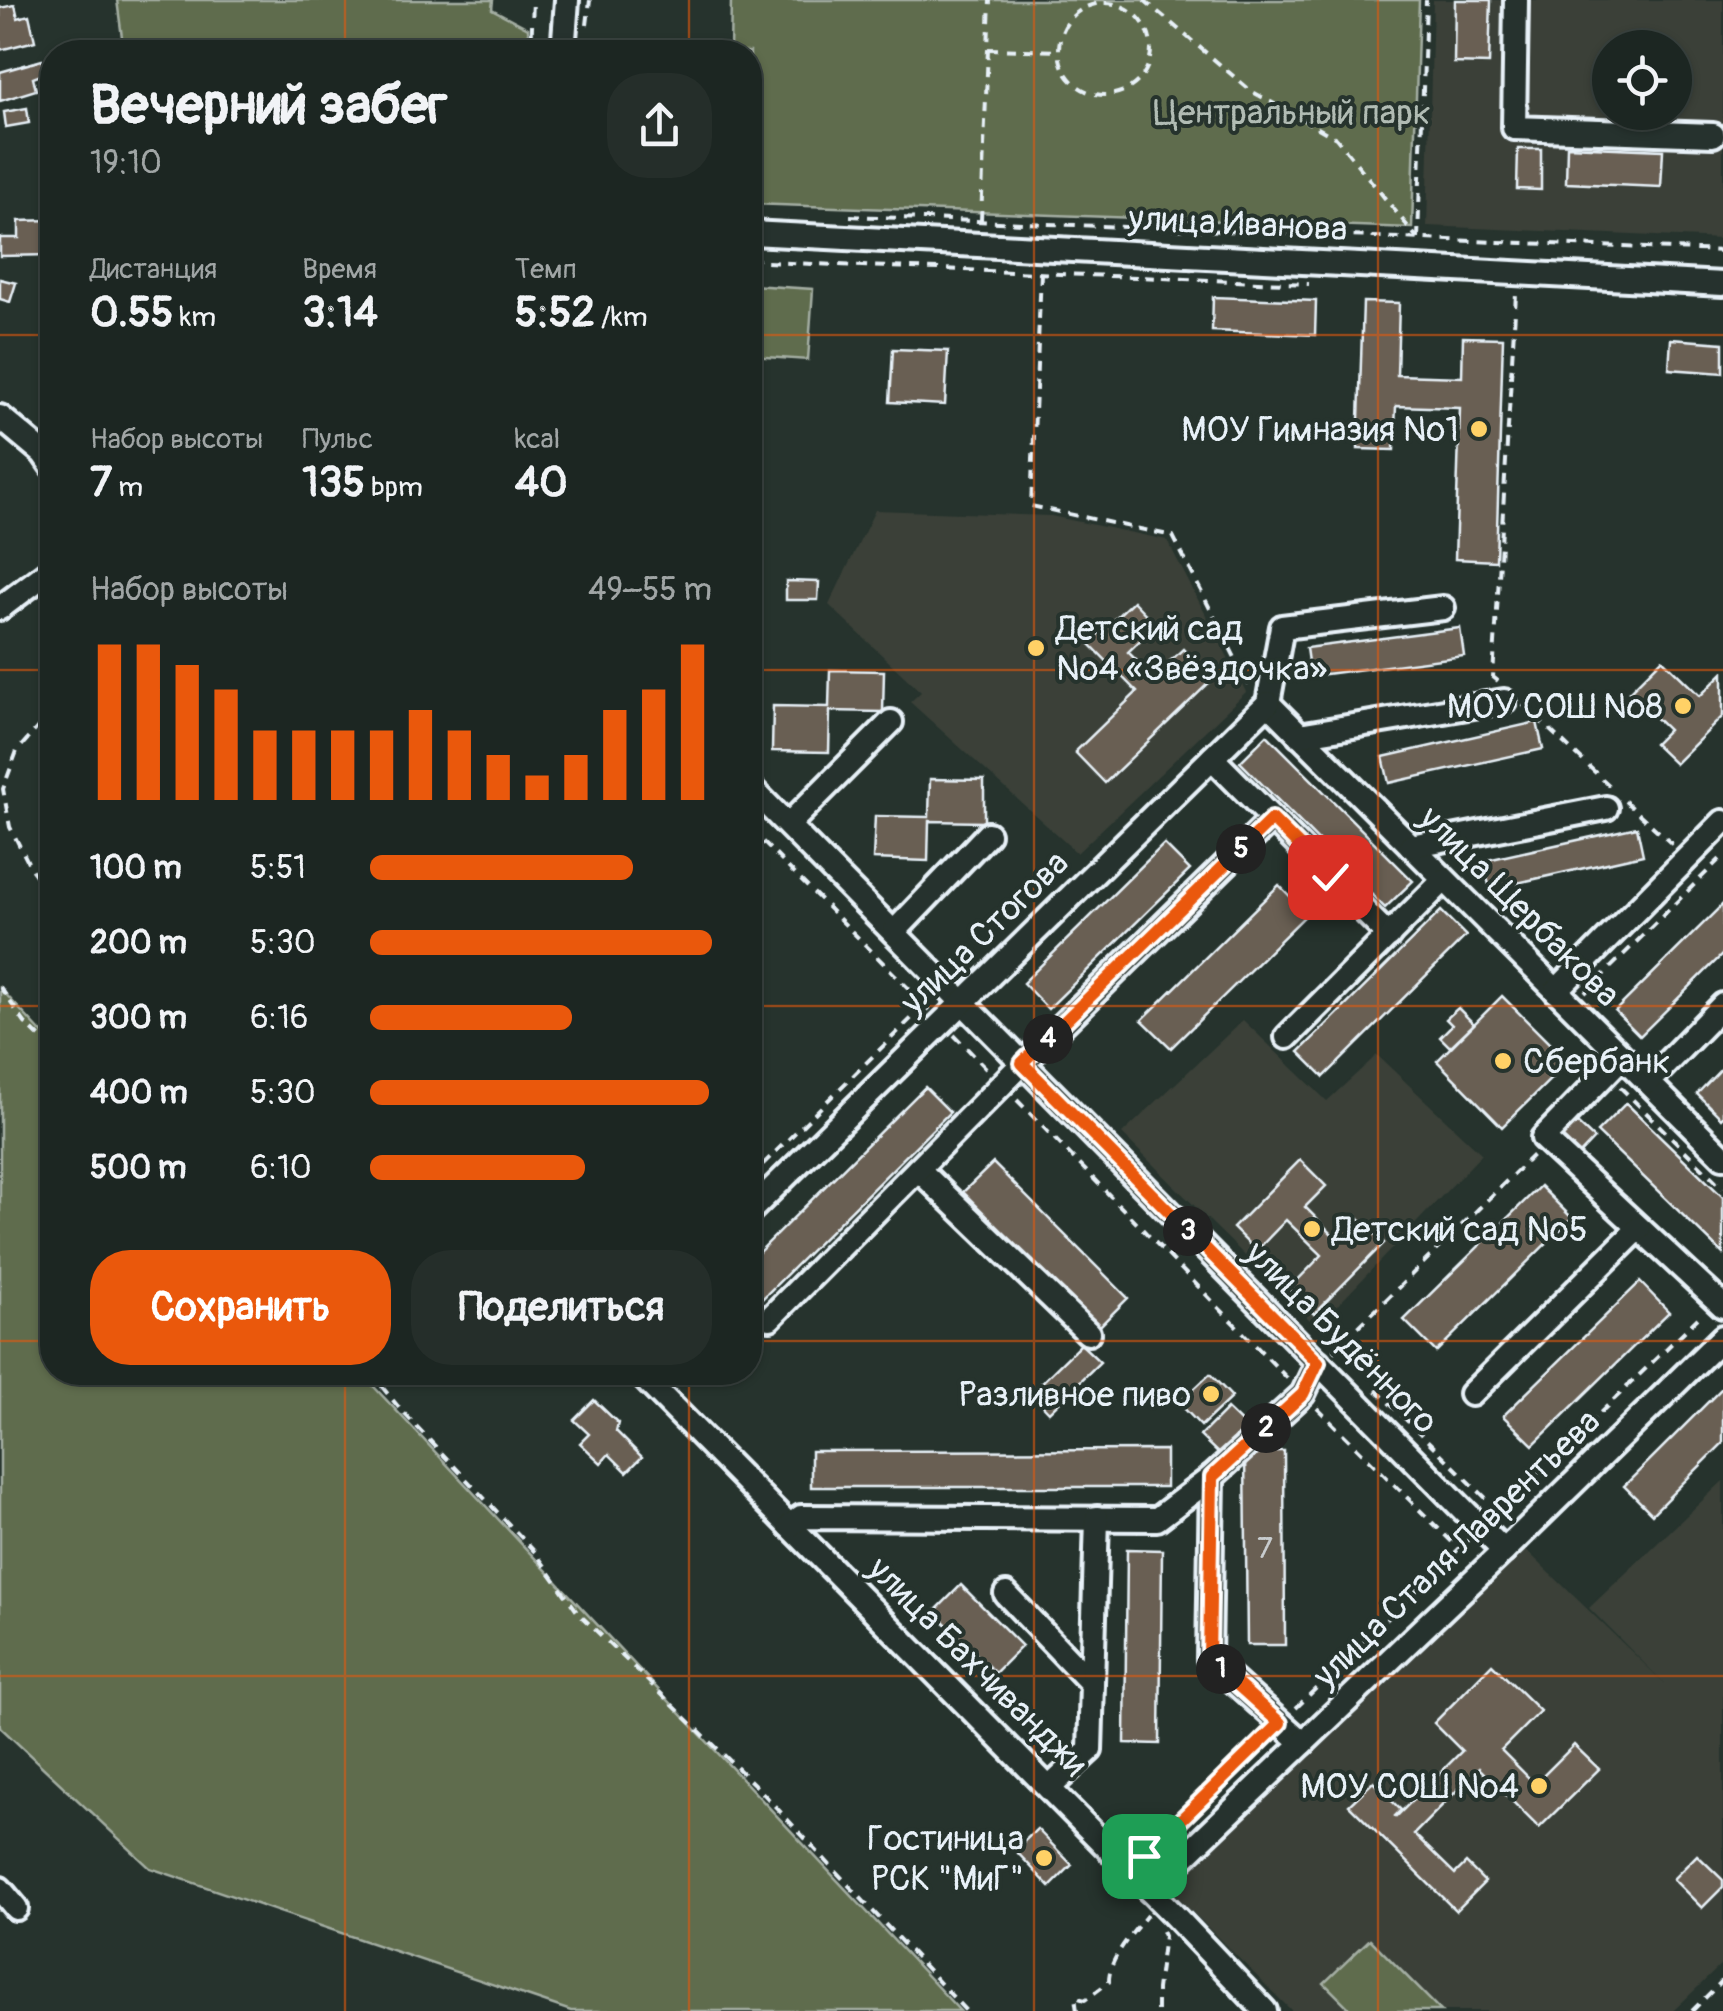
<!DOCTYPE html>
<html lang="ru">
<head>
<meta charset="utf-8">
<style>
	body { margin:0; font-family:Pangolin,sans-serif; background:#252e2a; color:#f1f3f6; height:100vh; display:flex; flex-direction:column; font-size:38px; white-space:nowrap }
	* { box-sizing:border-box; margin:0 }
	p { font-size:32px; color:#a0a5a5 }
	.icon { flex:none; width:55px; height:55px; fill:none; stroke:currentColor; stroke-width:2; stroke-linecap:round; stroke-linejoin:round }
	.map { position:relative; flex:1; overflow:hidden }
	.side { position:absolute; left:40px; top:40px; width:722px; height:1345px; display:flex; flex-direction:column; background:#1c2622; border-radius:40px; box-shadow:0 2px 8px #0004,0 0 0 2px #3a4340 }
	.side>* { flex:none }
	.tools { position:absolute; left:1592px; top:30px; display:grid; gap:20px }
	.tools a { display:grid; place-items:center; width:100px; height:100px; border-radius:50%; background:#1c2622; box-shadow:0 2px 8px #0004,0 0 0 2px #3a4340; font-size:50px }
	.pin { position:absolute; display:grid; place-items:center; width:85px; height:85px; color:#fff; margin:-42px; border-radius:20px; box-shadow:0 5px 15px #0006 }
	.km { position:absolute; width:50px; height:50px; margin:-25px; border-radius:50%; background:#222; color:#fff; font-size:28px; line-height:50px; text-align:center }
	.round { display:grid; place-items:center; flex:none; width:105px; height:105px; border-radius:40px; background:#252e2a }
	.overview { display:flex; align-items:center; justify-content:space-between; height:170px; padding:0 50px }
	h1 { font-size:55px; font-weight:800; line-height:75px }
	.metrics { display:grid; grid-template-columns:repeat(3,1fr); gap:15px; height:170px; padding:10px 50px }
	.metrics div { display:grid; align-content:center }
	.metrics b { font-size:42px; font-weight:800 }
	.metrics small { font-size:28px; font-weight:400 }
	.metrics p { font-size:28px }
	.chart { height:280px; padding:20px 50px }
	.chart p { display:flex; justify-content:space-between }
	.chart svg { width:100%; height:180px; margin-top:10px; stroke:#ea580c; stroke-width:6 }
	.button { display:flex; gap:20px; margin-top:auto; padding:20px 50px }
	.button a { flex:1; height:115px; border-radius:40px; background:#ea580c; color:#fff; font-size:40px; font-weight:800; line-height:115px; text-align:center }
	.button a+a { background:#252e2a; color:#f1f3f6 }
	ul { padding:0 50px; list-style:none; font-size:32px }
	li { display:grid; grid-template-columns:160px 120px 1fr; align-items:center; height:75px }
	li i { height:25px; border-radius:12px; background:#ea580c }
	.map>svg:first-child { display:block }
	.built { fill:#3a4038; fill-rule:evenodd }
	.green { fill:#5f6c4e; stroke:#a4aea3; stroke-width:2.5 }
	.building { fill:#695f52; stroke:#e8f1f8; stroke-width:2.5 }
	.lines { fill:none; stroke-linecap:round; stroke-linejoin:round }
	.minor-casing { stroke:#e8f1f8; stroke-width:30 }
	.path { stroke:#e8f1f8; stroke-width:4; stroke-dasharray:10 8; stroke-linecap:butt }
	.minor { stroke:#26332d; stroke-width:22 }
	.route-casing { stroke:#fff; stroke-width:20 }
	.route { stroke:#ea580c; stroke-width:12 }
	.grid { fill:none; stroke:#e8590c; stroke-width:2.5; stroke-opacity:0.55 }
	.poi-dot { fill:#ffd166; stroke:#26332d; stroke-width:4 }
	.labels { text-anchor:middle; stroke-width:8; stroke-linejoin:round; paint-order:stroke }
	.number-label { font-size:30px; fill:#c8ccce }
	.park-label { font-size:35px; fill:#b1bcb4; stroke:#26332d }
	.street-label { font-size:35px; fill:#e8f1f8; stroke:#26332d }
	.poi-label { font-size:35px; fill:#e8f1f8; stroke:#26332d; text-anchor:end }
</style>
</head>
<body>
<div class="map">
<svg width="1723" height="2011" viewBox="0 0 1723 2011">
	<rect width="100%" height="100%" fill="#26332d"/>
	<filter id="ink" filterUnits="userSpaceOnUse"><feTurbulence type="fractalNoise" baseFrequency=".01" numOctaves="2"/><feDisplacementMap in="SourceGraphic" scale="20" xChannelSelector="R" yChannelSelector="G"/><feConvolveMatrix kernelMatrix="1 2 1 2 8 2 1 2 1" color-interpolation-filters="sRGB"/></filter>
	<g filter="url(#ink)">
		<g class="built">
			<path d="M 1433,0 L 1723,0 L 1723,239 L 1427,226 ZM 1610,48 L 1675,48 L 1675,112 L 1610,112 Z"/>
			<path d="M 875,510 L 1051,516 L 1167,540 L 1246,692 L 1077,853 L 910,702 L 921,692 L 829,605 Z"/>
			<path d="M 1243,1020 L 1327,1101 L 1377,1055 L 1482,1154 L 1317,1327 L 1122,1134 Z"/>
			<path d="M 1723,1481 L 1723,1963 L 1673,2011 L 1292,2011 L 1166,1886 L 1524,1548 L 1664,1683 L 1589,1608 Z"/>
		</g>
		<g class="green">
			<path d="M 117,0 L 493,0 L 492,9 L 528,28 L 529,52 L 124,52 Z"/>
			<path d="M 731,0 L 1419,0 L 1412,228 L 750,204 L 750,52 L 730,52 Z"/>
			<path d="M 750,285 L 813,289 L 808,360 L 750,356 Z"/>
			<path d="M 0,988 L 52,1044 L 52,1372 L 361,1373 L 960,2011 L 571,2011 L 150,1868 L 0,1727 Z"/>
			<path d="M 1370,1939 L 1441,2011 L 1352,2011 L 1324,1983 Z"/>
		</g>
		<g class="building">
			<path d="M 1455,0 L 1491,0 L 1489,64 L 1454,63 Z"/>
			<path d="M 15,5 L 18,18 L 29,15 L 35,41 L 0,50 L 0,8 Z"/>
			<path d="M 42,60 L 46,73 L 33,78 L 36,90 L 0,101 L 0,72 Z"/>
			<path d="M 27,108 L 29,123 L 6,127 L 4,112 Z"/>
			<path d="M 1567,146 L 1663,150 L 1661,187 L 1566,183 Z"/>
			<path d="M 1518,149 L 1541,149 L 1541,190 L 1517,189 Z"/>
			<path d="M 52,220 L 52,255 L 0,256 L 0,238 L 19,238 L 19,221 Z"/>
			<path d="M 0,279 L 16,283 L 10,302 L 0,299 Z"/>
			<path d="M 1213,297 L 1316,301 L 1315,335 L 1212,331 Z"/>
			<path d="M 1363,302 L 1399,303 L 1397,375 L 1462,377 L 1463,337 L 1503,338 L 1496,561 L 1455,559 L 1460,408 L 1396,406 L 1394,450 L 1358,449 Z"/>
			<path d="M 1671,339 L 1723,343 L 1723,373 L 1669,369 Z"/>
			<path d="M 893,349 L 948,351 L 945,405 L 890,402 Z"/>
			<path d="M 786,581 L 819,582 L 818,600 L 786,600 Z"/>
			<path d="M 1133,601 L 1156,625 L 1128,652 L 1153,677 L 1183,649 L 1212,680 L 1105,783 L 1075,752 L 1137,692 L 1089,643 Z"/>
			<path d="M 1460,628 L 1464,656 L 1310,676 L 1306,648 Z"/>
			<path d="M 1662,659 L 1700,696 L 1723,673 L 1723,716 L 1675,764 L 1654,744 L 1668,730 L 1629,692 Z"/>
			<path d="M 830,670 L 884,671 L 883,712 L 830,711 L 829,752 L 772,751 L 773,706 L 829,707 Z"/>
			<path d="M 1537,722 L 1543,749 L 1389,783 L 1383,757 Z"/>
			<path d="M 1267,735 L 1413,881 L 1385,908 L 1240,762 Z"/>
			<path d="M 930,779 L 984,780 L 984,822 L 929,821 L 928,861 L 873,859 L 875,816 L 929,817 Z"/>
			<path d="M 1637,827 L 1643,855 L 1490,889 L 1483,861 Z"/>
			<path d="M 1164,844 L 1190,870 L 1048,1009 L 1023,983 Z"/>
			<path d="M 1279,885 L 1307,914 L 1171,1048 L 1142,1020 Z"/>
			<path d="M 1723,904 L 1723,954 L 1640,1036 L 1615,1011 Z"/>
			<path d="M 1441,911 L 1466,936 L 1324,1077 L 1299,1052 Z"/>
			<path d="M 1502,996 L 1568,1062 L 1502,1127 L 1437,1061 Z"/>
			<path d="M 1458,1008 L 1474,1024 L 1450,1047 L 1440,1037 L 1452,1025 L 1446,1019 Z"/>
			<path d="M 1723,1067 L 1723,1116 L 1721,1118 L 1697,1094 Z"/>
			<path d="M 925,1087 L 950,1112 L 758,1303 L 750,1295 L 750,1261 Z"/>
			<path d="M 1626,1103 L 1723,1197 L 1723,1254 L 1597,1132 Z"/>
			<path d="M 1576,1122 L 1594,1139 L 1574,1160 L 1556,1143 Z"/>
			<path d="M 1300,1160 L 1326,1186 L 1305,1207 L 1336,1238 L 1357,1216 L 1384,1243 L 1314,1314 L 1289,1289 L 1322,1255 L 1286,1220 L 1256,1251 L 1233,1228 Z"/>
			<path d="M 993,1163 L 1128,1298 L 1098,1328 L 963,1192 Z"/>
			<path d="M 1540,1186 L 1572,1218 L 1436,1352 L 1404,1320 Z"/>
			<path d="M 1640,1282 L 1669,1312 L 1533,1445 L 1503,1416 Z"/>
			<path d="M 1081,1344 L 1100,1362 L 1049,1412 L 1031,1393 Z"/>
			<path d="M 1210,1374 L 1232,1397 L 1201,1426 L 1179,1403 Z"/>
			<path d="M 1723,1387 L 1723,1443 L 1652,1514 L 1624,1486 Z"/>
			<path d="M 594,1400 L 618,1423 L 616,1431 L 642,1457 L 627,1472 L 609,1454 L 601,1463 L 580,1443 L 589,1434 L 574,1420 Z"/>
			<path d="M 1227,1409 L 1252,1433 L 1225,1460 L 1200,1436 Z"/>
			<path d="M 1166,1450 L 1166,1487 L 811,1487 L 811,1451 Z"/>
			<path d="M 1245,1451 L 1284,1451 L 1285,1645 L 1247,1645 Z"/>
			<path d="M 1127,1549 L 1162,1550 L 1160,1744 L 1125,1743 Z"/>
			<path d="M 961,1585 L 1022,1646 L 995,1673 L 934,1612 Z"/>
			<path d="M 1492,1664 L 1540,1711 L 1501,1750 L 1535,1784 L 1574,1745 L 1599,1769 L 1539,1828 L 1479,1768 L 1414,1834 L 1455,1874 L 1466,1863 L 1485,1882 L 1456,1911 L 1349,1805 L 1373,1782 L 1401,1810 L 1395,1816 L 1396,1817 L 1462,1751 L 1434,1723 Z"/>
			<path d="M 1037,1829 L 1072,1865 L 1050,1887 L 1015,1850 Z"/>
			<path d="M 1697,1855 L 1723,1880 L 1723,1887 L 1702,1908 L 1673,1879 Z"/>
		</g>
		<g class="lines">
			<g class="minor-casing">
				<g id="minor">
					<path d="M 1516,0 L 1514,128 L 1713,135"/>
					<path d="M 563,52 L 567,0"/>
					<path d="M 750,233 L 1723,284"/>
					<path d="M 0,417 L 43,453 L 52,466"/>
					<path d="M 0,608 L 52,569"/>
					<path d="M 1268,703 L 1723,1157"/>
					<path d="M 1268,703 L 1282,627 L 1443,608"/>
					<path d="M 1299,735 L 1504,701"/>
					<path d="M 1212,758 L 1389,936"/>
					<path d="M 750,787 L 1504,1551"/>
					<path d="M 788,825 L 891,722"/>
					<path d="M 1411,846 L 1606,808"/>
					<path d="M 894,932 L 988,834"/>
					<path d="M 1556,991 L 1723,822"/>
					<path d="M 1287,1037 L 1444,880"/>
					<path d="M 1622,1057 L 1543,1138 L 1723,1306"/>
					<path d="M 1648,1082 L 1723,1005"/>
					<path d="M 918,1169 L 1088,1333"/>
					<path d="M 750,1211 L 1268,703"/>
					<path d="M 770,1318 L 1023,1063 L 1272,819"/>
					<path d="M 638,1372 L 1172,1913 L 1265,2011"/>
					<path d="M 1471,1394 L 1639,1228"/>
					<path d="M 1212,1477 L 1209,1659 L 1303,1743"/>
					<path d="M 790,1526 L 801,1517 L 1157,1519 L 1212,1477 L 1303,1394 L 1318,1362"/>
					<path d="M 1006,1594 L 1092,1684"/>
					<path d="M 1049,1788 L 1090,1750 L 1097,1518"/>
					<path d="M 0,1889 L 16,1908"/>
					<path d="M 1149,1890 L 1504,1551 L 1723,1337"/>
				</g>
			</g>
			<g class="path">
				<path d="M 1144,0 L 1251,91 L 1336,138 L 1418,239"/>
				<circle cx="1105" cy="49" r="46"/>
				<path d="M 587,25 L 590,0"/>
				<path d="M 988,49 L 1058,51"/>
				<path d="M 531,52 L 533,0"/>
				<path d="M 850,216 L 1723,251"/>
				<path d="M 981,220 L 990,0"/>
				<path d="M 1418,239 L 1426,0"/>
				<path d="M 750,257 L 765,262 L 1309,284"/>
				<path d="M 1041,273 L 1031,506 L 1173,536 L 1249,685"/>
				<path d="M 1498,681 L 1493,677 L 1516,294"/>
				<path d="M 1523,705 L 1611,787"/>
				<path d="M 52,711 L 17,751 L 3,789 L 10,827 L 32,870 L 52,897"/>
				<path d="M 52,752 L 52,754"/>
				<path d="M 1625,801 L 1673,845"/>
				<path d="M 750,829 L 930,1010"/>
				<path d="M 52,868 L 46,874 L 52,880"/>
				<path d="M 0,987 L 25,1023 L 52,1049"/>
				<path d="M 1585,993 L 1723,856"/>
				<path d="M 954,1035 L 989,1071"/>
				<path d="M 1620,1087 L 1723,1188"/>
				<path d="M 1017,1100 L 1289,1380"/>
				<path d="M 750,1177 L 925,1005"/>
				<path d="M 1337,1352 L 1335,1350 L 1533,1155"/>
				<path d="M 370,1372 L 401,1410 L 535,1552 L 579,1614 L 760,1790 L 966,2011"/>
				<path d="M 1376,1390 L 1498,1510"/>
				<path d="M 1317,1408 L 1459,1549"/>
				<path d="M 1497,1513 L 1702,1314"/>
				<path d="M 1296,1708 L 1468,1540"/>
				<path d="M 1142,1854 L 1144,1856 L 1267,1735"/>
				<path d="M 1077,2011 L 1075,1997 L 1085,2000 L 1109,1982 C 1108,1958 1133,1933 1147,1915"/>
				<path d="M 1157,2011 L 1157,1989 L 1164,1936 L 1162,1931"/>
				<path d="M 1692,2011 L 1723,1980"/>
			</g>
			<use href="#minor" class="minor"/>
		</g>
	</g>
	<g class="lines" filter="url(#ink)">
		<g class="route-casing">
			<path id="route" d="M 1144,1856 L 1280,1723 L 1209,1659 L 1212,1477 L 1303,1394 L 1318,1362 L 1022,1063 L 1272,819 L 1330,877"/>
		</g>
		<use href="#route" class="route"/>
	</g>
	<path class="grid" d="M 345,0 L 345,52M 689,0 L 689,52M 1034,0 L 1034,2011M 1378,0 L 1378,2011M 0,335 L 52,335M 750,335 L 1723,335M 0,670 L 52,670M 750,670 L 1723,670M 0,1006 L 52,1006M 750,1006 L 1723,1006M 0,1341 L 52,1341M 750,1341 L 1723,1341M 345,1372 L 345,2011M 689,1372 L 689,2011M 0,1676 L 1723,1676"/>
	<g class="poi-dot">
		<circle cx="1479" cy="429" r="10"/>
		<circle cx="1036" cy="648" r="10"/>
		<circle cx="1683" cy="706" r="10"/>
		<circle cx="1503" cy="1061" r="10"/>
		<circle cx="1312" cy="1229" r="10"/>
		<circle cx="1211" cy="1394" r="10"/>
		<circle cx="1539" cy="1786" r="10"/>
		<circle cx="1044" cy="1858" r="10"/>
	</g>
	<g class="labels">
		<g class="number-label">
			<text x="1265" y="1558">7</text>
		</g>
		<g class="park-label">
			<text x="1292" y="124">Центральный парк</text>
		</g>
		<g class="street-label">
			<text transform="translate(1238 223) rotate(3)" y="12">улица Иванова</text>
			<text transform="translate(1520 906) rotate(45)" y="12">улица Щербакова</text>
			<text transform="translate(984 932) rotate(-44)" y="12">улица Стогова</text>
			<text transform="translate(1342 1337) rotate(45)" y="12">улица Будённого</text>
			<text transform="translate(1456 1548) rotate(-44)" y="12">улица Сталя Лаврентьева</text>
			<text transform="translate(978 1666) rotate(45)" y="12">улица Бахчиванджи</text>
		</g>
		<g class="poi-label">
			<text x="1459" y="441">МОУ Гимназия №1</text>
			<text x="1056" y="640" text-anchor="start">Детский сад<tspan x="1056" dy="40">№4 «Звёздочка»</tspan></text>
			<text x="1663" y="718">МОУ СОШ №8</text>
			<text x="1523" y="1073" text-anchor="start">Сбербанк</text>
			<text x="1332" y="1241" text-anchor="start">Детский сад №5</text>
			<text x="1191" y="1406">Разливное пиво</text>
			<text x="1519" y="1798">МОУ СОШ №4</text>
			<text x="1024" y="1850">Гостиница<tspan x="1024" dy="40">РСК "МиГ"</tspan></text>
		</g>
	</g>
</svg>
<div class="tools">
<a><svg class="icon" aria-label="locate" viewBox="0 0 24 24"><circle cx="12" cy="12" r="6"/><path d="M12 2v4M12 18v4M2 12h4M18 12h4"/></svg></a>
</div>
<div class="pin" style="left:1144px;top:1856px;background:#1e9e55"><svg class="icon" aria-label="arrive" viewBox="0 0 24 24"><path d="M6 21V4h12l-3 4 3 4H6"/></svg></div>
<div class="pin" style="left:1330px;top:877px;background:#d93025"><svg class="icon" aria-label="check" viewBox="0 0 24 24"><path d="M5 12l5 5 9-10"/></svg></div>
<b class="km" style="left:1221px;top:1669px">1</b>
<b class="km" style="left:1266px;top:1428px">2</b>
<b class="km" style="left:1188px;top:1231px">3</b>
<b class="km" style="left:1048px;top:1039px">4</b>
<b class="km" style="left:1241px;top:849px">5</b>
<section class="side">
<div class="overview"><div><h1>Вечерний забег</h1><p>19:10</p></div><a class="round"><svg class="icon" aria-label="share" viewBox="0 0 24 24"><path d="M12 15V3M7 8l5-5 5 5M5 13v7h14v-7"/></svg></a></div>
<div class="metrics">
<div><p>Дистанция</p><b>0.55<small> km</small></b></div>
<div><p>Время</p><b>3:14</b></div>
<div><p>Темп</p><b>5:52<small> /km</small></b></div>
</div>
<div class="metrics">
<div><p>Набор высоты</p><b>7<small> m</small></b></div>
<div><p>Пульс</p><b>135<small> bpm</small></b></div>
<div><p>kcal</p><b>40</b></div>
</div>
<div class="chart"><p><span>Набор высоты</span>49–55 m</p>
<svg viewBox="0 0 160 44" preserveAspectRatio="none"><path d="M5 44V6M15 44V6M25 44V11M35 44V17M45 44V27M55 44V27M65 44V27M75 44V27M85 44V22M95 44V27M105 44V33M115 44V38M125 44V33M135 44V22M145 44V17M155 44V6"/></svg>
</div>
<ul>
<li><b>100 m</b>5:51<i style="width:77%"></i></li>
<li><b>200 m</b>5:30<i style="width:100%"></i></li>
<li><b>300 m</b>6:16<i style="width:59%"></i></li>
<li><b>400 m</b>5:30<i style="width:99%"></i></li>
<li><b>500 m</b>6:10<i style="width:63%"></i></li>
</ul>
<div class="button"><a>Сохранить</a><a>Поделиться</a></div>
</section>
</div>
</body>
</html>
